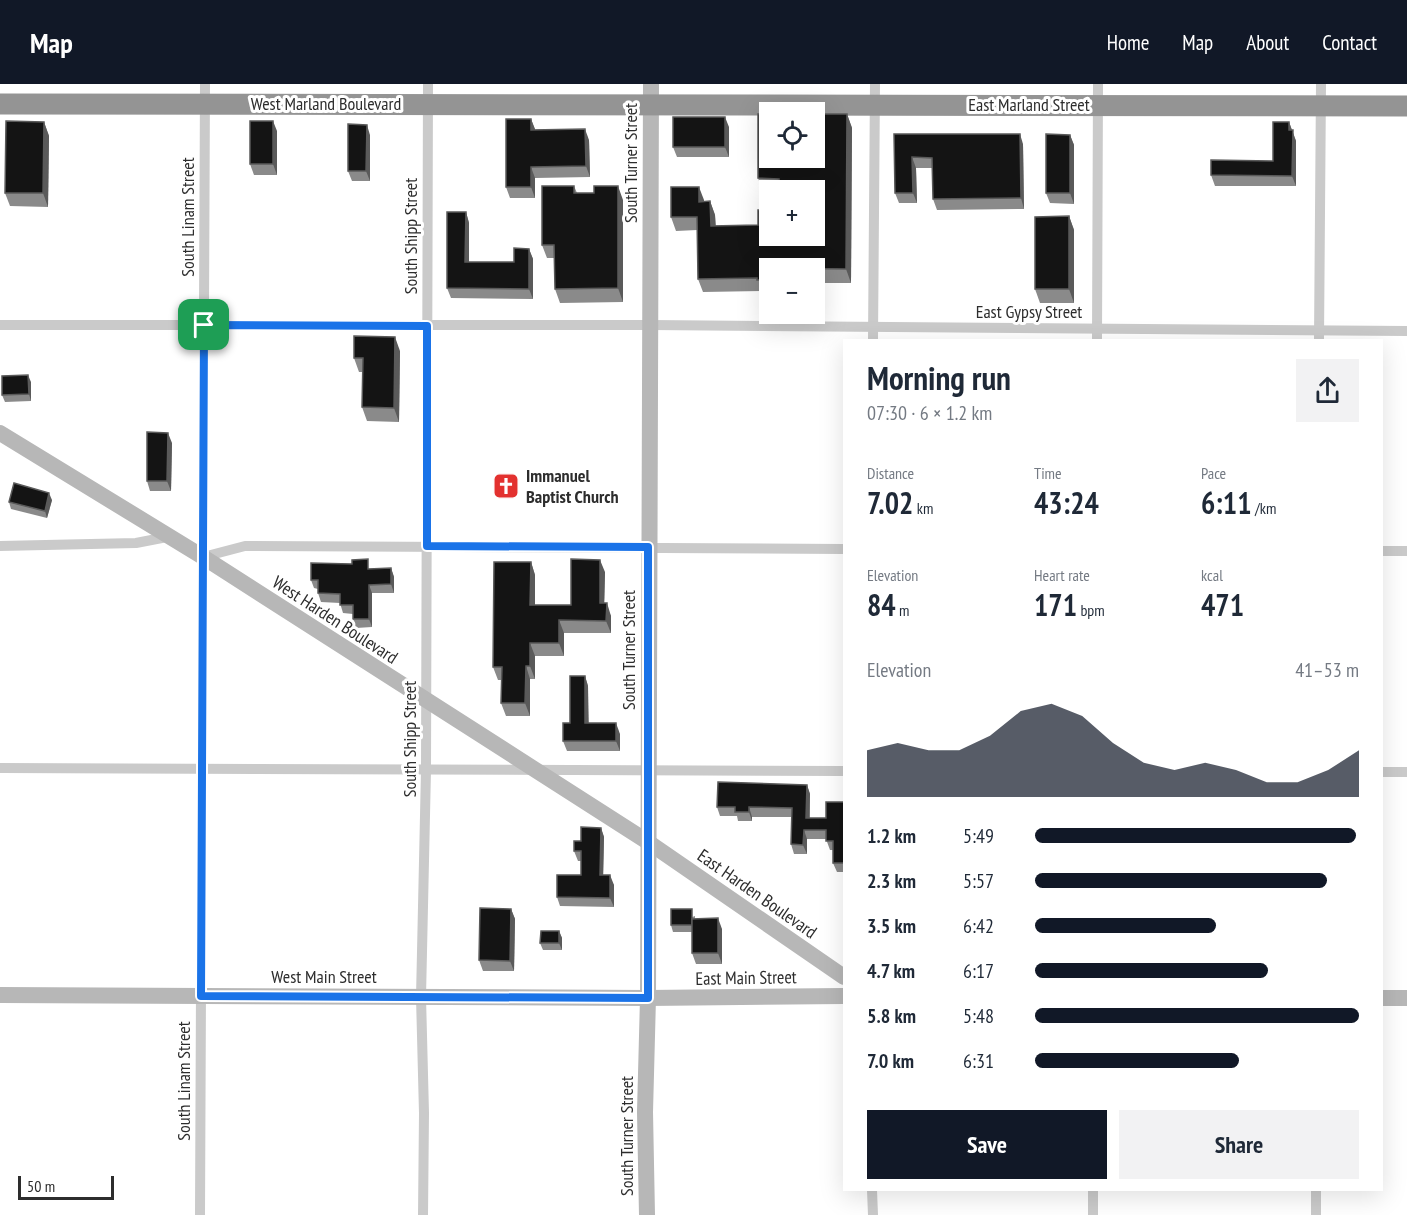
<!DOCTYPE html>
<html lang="en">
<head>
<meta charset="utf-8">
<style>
	body { margin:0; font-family:"PT Sans Narrow",sans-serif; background:#f2f2f3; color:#1f2937; height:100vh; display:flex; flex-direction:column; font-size:22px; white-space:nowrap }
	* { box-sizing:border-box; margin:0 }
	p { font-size:20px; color:#747a83 }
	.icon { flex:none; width:33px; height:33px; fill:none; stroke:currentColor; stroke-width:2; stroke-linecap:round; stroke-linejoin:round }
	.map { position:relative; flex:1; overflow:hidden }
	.details { position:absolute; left:843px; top:255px; width:540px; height:852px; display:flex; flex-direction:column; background:#fff; border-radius:0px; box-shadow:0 6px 24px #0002 }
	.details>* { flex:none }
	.buttons { position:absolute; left:759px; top:18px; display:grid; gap:12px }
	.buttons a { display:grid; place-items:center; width:66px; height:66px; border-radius:0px; background:#fff; box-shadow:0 6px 24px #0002; font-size:30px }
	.scale { position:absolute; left:18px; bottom:15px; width:96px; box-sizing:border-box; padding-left:6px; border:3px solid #2d2d2d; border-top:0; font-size:16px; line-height:21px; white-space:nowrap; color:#2d2d2d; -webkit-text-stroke:4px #fff; paint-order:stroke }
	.pin { position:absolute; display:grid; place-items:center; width:51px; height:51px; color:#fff; margin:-26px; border-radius:12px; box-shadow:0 3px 9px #0006 }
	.round { display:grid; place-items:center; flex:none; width:63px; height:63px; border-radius:0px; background:#f2f2f3 }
	.headline { display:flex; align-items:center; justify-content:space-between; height:102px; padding:0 24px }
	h1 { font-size:33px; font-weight:800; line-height:45px }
	.metrics { display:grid; grid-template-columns:repeat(3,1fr); gap:9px; height:102px; padding:6px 24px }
	.metrics div { display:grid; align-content:center }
	.metrics b { font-size:30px; font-weight:800 }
	.metrics small { font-size:16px; font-weight:400 }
	.metrics p { font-size:16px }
	.chart { height:168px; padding:12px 24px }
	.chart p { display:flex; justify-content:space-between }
	.chart svg { width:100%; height:108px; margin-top:6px; fill:#111827; opacity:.7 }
	.action { display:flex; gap:12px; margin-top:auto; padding:12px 24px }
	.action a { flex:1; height:69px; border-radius:0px; background:#111827; color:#fff; font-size:24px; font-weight:800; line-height:69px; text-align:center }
	.action a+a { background:#f2f2f3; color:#1f2937 }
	ul { padding:0 24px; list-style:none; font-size:20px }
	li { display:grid; grid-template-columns:96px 72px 1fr; align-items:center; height:45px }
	li i { height:15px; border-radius:8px; background:#111827 }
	header { display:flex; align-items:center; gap:36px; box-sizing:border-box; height:84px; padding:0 30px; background:#111827; color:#fff }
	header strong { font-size:28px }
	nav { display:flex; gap:33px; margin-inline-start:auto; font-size:21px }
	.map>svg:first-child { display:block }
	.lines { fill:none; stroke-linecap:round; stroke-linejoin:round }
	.street { stroke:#cacaca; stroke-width:10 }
	.secondary { stroke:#b7b7b7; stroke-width:16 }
	.highway { stroke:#949494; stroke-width:21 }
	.wall { fill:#8a8a8a }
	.shaded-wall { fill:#5a5a5a }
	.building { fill:#141414; stroke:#5a5a5a; stroke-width:1.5 }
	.route-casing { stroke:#fff; stroke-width:12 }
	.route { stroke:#1a73e8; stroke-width:8 }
	.labels { text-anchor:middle; stroke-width:6; stroke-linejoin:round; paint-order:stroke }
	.street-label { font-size:18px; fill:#2d2d2d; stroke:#fff }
	.poi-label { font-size:18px; font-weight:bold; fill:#2d2d2d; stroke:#fff; text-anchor:start }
</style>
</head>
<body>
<header>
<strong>Map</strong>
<nav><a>Home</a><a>Map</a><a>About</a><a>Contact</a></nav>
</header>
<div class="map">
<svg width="1407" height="1131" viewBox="0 0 1407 1131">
	<rect width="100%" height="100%" fill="#fff"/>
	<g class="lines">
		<g class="street">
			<path d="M 0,241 L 650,241 L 1407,247"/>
			<path d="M 873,256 L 875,0"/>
			<path d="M 1097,256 L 1098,0"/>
			<path d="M 1319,256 L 1321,0"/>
			<path d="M 0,462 L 136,459 L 167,453"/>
			<path d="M 1382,467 L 1407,467"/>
			<path d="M 203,473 L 245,462 L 844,465"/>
			<path d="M 0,684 L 844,687"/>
			<path d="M 1382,688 L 1407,688"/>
			<path d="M 872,1106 L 873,1131"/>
			<path d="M 200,1131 L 205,0"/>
			<path d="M 423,1131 L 424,1029 L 421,913 L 426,686 L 428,0"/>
			<path d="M 1093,1131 L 1093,1106"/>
			<path d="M 1316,1131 L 1316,1106"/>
		</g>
		<g class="secondary">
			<path d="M 0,349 L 203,473 L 648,758 L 844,893"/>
			<path d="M 0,911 L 648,914 L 844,912"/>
			<path d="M 1382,914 L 1407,914"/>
			<path d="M 647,1131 L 645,1028 L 648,914 L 651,0"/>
		</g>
		<path class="highway" d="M 0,20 L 1407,22"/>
	</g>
	<g class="wall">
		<path d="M 847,30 L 852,44 L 851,199 L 814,199 L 814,184 L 770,184 L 770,210 L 762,210 L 761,207 L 703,208 L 698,195 L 697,146 L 676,147 L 671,133 L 704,116 L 704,118 L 710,117 L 715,131 L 716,142 L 758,141 L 819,126 L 819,119 L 814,119 L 814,106 L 770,106 L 770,108 L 763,108 L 758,94 Z"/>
		<path d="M 531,35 L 535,46 L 589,56 L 590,93 L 535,94 L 535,114 L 510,114 L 506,103 Z"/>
		<path d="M 44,38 L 49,52 L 48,123 L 10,122 L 5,109 Z"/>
		<path d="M 1289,38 L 1296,57 L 1296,102 L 1215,102 L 1211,91 L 1273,77 Z"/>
		<path d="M 729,43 L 729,73 L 677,73 L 673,63 Z"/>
		<path d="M 277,47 L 277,91 L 254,91 L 250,80 Z"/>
		<path d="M 894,50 L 1023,60 L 1024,125 L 937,126 L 933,115 L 933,84 L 916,84 L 917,119 L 899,119 L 895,109 Z"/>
		<path d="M 370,51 L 370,97 L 352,97 L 348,87 Z"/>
		<path d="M 1070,51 L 1074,61 L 1074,120 L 1050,119 L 1046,109 Z"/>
		<path d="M 574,102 L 577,109 L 623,116 L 623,218 L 560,219 L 555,205 L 555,174 L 547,174 L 542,161 Z"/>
		<path d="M 466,128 L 469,139 L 469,178 L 514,178 L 529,165 L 533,175 L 533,215 L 451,214 L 447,204 Z"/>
		<path d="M 1069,132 L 1074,146 L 1074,219 L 1040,219 L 1035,205 Z"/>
		<path d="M 400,267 L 399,338 L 367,337 L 362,323 L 363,288 L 359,288 L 354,274 Z"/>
		<path d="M 31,298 L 31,317 L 5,318 L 2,311 Z"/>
		<path d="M 172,359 L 171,407 L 150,407 L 147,397 Z"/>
		<path d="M 52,416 L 47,434 L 11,425 L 9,418 Z"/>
		<path d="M 531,478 L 535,491 L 535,521 L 571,521 L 605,488 L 604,519 L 611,532 L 611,549 L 564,549 L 564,572 L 535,572 L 535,595 L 530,595 L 530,632 L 506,632 L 501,619 L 502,596 L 498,596 L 493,583 Z"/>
		<path d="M 391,484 L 394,493 L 394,509 L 372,509 L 372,543 L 356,544 L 353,535 L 353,530 L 343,529 L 340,519 L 321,518 L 318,509 L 318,505 L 314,504 L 311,496 L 371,485 Z"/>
		<path d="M 585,592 L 588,602 L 588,639 L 620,650 L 620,667 L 567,667 L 563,657 L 570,639 Z"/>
		<path d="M 807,701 L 810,710 L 810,734 L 826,734 L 844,718 L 844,788 L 837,788 L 833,779 L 833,766 L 830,766 L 826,755 L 807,755 L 807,770 L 794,770 L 791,760 L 792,733 L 752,733 L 752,737 L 738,737 L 737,732 L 720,732 L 717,723 Z"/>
		<path d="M 601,744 L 604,753 L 603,791 L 614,801 L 614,823 L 560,822 L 557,813 L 581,791 L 581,777 L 578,777 L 574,767 L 581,757 Z"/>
		<path d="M 511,825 L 515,835 L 514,887 L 483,887 L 479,876 Z"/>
		<path d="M 695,832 L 695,835 L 722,845 L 722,880 L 696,880 L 692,869 L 692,848 L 673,848 L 671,841 Z"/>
		<path d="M 559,847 L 562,854 L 562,866 L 543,866 L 540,859 Z"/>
	</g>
	<g class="shaded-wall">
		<path d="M 847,30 L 852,44 L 851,199 L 846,185 Z"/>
		<path d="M 725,33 L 729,43 L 729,73 L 725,63 Z"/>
		<path d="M 531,35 L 535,45 L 535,57 L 531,46 Z"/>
		<path d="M 273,37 L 277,47 L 277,91 L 273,80 Z"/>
		<path d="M 44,38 L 49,52 L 48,123 L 43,109 Z"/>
		<path d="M 1289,38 L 1296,57 L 1296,102 L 1292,92 Z"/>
		<path d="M 367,41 L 370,51 L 370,97 L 366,87 Z"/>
		<path d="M 585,45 L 589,56 L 590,93 L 586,82 Z"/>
		<path d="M 1020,50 L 1023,60 L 1024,125 L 1021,114 Z"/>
		<path d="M 1070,51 L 1074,61 L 1074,120 L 1070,109 Z"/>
		<path d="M 912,73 L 916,84 L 917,119 L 913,109 Z"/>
		<path d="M 531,83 L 535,94 L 535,114 L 531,103 Z"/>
		<path d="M 618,102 L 623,116 L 623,218 L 618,204 Z"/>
		<path d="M 699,103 L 704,116 L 704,131 L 699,118 Z"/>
		<path d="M 710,117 L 715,131 L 716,156 L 711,142 Z"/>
		<path d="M 466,128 L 469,139 L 469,188 L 465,178 Z"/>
		<path d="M 1069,132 L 1074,146 L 1074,219 L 1069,205 Z"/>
		<path d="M 529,165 L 533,175 L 533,215 L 529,205 Z"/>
		<path d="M 395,253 L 400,267 L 399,338 L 394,324 Z"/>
		<path d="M 28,291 L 31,298 L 31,317 L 29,310 Z"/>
		<path d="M 168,349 L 172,359 L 171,407 L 167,397 Z"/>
		<path d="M 49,409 L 52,416 L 47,434 L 45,427 Z"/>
		<path d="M 600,476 L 605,488 L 604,532 L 600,519 Z"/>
		<path d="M 531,478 L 535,491 L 535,533 L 530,521 Z"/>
		<path d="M 391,484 L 394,493 L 394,509 L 391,500 Z"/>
		<path d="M 369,501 L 372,509 L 372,543 L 369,535 Z"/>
		<path d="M 607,519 L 611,532 L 611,549 L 606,537 Z"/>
		<path d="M 559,536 L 564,549 L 564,572 L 559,559 Z"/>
		<path d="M 530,559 L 535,572 L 535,595 L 530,582 Z"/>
		<path d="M 526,582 L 530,595 L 530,632 L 525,619 Z"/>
		<path d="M 585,592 L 588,602 L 589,650 L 585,639 Z"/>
		<path d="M 616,639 L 620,650 L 620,667 L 616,657 Z"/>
		<path d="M 807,701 L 810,710 L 809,743 L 806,734 Z"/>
		<path d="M 749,723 L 752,733 L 752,737 L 749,728 Z"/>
		<path d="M 601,744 L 604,753 L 603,800 L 600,791 Z"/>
		<path d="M 804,746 L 807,755 L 807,770 L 803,761 Z"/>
		<path d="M 610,791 L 614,801 L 614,823 L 610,814 Z"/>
		<path d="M 511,825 L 515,835 L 514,887 L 510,877 Z"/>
		<path d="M 718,834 L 722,845 L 722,880 L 718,869 Z"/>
		<path d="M 559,847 L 562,854 L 562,866 L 559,859 Z"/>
	</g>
	<g class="building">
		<path d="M 758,30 L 770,30 L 770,74 L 814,74 L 814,30 L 847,30 L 846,185 L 770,184 L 770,196 L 757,196 L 757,194 L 698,195 L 697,133 L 671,133 L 671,103 L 699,103 L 699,118 L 710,117 L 711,142 L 758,141 L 758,126 L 770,126 L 770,152 L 814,152 L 814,126 L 819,126 L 819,105 L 779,105 L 779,95 L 758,94 Z"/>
		<rect x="673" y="33" width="52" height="30"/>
		<path d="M 506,35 L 531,35 L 531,46 L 585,45 L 586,82 L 531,83 L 531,103 L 506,103 Z"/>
		<path d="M 6,37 L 44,38 L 43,109 L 5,109 Z"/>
		<rect x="250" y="37" width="23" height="43"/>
		<path d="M 1273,38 L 1289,38 L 1289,46 L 1293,46 L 1292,92 L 1211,91 L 1211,76 L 1273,77 Z"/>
		<path d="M 348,40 L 367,41 L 366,87 L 348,87 Z"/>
		<path d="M 894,50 L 1020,50 L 1021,114 L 933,115 L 932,74 L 912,73 L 913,109 L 895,109 Z"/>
		<path d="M 1046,50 L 1070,51 L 1070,109 L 1046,109 Z"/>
		<path d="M 542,102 L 574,102 L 574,109 L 594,109 L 594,102 L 618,102 L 618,204 L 555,205 L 554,161 L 542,161 Z"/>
		<path d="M 447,128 L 466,128 L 465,178 L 514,178 L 514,164 L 529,165 L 529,205 L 447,204 Z"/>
		<path d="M 1069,132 L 1069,205 L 1035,205 L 1035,133 Z"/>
		<path d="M 354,252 L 395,253 L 394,324 L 362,323 L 363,274 L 354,274 Z"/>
		<path d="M 28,291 L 29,310 L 2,311 L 2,292 Z"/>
		<path d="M 147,348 L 168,349 L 167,397 L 147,397 Z"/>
		<path d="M 14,399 L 49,409 L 45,427 L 9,418 Z"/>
		<path d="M 368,475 L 368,485 L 391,484 L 391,500 L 369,501 L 369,535 L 353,535 L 353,521 L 340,521 L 340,510 L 318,509 L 318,496 L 311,496 L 311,479 L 352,480 L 352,476 Z"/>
		<path d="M 571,475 L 600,476 L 600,519 L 607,519 L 606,537 L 559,536 L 559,559 L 530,559 L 530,582 L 526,582 L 525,619 L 501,619 L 502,583 L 493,583 L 494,478 L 531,478 L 530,521 L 571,521 Z"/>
		<path d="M 570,592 L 585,592 L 585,639 L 616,639 L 616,657 L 563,657 L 563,639 L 570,639 Z"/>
		<path d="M 718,698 L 807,701 L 806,734 L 826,734 L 826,718 L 844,718 L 844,779 L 833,779 L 833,757 L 826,757 L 826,746 L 804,746 L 803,761 L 791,760 L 792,724 L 749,723 L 749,728 L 735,728 L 735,723 L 717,723 Z"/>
		<path d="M 581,743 L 601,744 L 600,791 L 610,791 L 610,814 L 557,813 L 557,791 L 581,791 L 581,767 L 574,767 L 574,757 L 581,757 Z"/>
		<path d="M 480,824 L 511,825 L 510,877 L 479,876 Z"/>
		<rect x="671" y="825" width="21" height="16"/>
		<path d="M 718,834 L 718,869 L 692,869 L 692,835 Z"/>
		<path d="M 541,847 L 559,847 L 559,859 L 540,859 Z"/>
	</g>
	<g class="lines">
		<g class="route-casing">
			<path id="route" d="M 204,241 L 427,242 L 427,462 L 648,463 L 648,914 L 201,912 Z"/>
		</g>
		<use href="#route" class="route"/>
	</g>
	<defs>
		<g id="church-square" transform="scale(1.35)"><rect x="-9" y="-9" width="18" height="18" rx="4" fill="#e3312f" stroke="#fff"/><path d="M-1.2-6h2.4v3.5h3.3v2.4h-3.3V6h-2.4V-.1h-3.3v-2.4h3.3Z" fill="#fff"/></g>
	</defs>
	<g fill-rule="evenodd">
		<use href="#church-square" x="506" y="402"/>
	</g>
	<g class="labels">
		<g class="street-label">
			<text x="326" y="26">West Marland Boulevard</text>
			<text x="1029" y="27">East Marland Street</text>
			<text transform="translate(631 79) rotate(-90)" y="6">South Turner Street</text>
			<text transform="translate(188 133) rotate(-90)" y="6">South Linam Street</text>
			<text transform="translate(411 152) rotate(-90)" y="6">South Shipp Street</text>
			<text x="1029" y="234">East Gypsy Street</text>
			<text transform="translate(335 536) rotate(33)" y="6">West Harden Boulevard</text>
			<text transform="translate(629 566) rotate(-90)" y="6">South Turner Street</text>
			<text transform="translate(410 655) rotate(-90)" y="6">South Shipp Street</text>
			<text transform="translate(757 810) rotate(35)" y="6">East Harden Boulevard</text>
			<text x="324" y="899">West Main Street</text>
			<text transform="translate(746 894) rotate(-1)" y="6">East Main Street</text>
			<text transform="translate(184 997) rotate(-90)" y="6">South Linam Street</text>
			<text transform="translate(627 1052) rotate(-90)" y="6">South Turner Street</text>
		</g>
		<g class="poi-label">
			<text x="526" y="398">Immanuel<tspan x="526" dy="21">Baptist Church</tspan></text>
		</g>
	</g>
</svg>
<div class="buttons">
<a><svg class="icon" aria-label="locate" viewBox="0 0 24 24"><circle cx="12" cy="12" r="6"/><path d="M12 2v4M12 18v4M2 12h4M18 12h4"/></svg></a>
<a>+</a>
<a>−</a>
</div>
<div class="scale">50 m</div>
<div class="pin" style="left:204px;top:241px;background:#1e9e55"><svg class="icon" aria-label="arrive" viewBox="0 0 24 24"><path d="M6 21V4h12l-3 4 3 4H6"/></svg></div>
<section class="details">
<div class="headline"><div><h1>Morning run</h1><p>07:30 · 6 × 1.2 km</p></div><a class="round"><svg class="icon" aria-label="share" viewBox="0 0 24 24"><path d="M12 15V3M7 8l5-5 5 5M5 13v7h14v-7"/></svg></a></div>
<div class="metrics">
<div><p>Distance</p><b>7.02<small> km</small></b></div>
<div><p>Time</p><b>43:24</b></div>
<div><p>Pace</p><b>6:11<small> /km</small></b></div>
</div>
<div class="metrics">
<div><p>Elevation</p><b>84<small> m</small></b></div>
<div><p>Heart rate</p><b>171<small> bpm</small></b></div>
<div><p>kcal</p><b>471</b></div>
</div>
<div class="chart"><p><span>Elevation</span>41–53 m</p>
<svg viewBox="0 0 160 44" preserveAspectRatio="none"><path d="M0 44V25L10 22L20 25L30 25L40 19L50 9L60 6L70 11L80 22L90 30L100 33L110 30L120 33L130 38L140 38L150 33L160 25V44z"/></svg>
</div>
<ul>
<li><b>1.2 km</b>5:49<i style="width:99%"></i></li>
<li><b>2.3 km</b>5:57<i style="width:90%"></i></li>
<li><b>3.5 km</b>6:42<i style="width:56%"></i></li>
<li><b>4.7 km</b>6:17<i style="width:72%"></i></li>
<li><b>5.8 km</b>5:48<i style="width:100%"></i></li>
<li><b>7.0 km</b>6:31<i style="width:63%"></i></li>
</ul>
<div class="action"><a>Save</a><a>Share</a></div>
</section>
</div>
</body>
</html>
